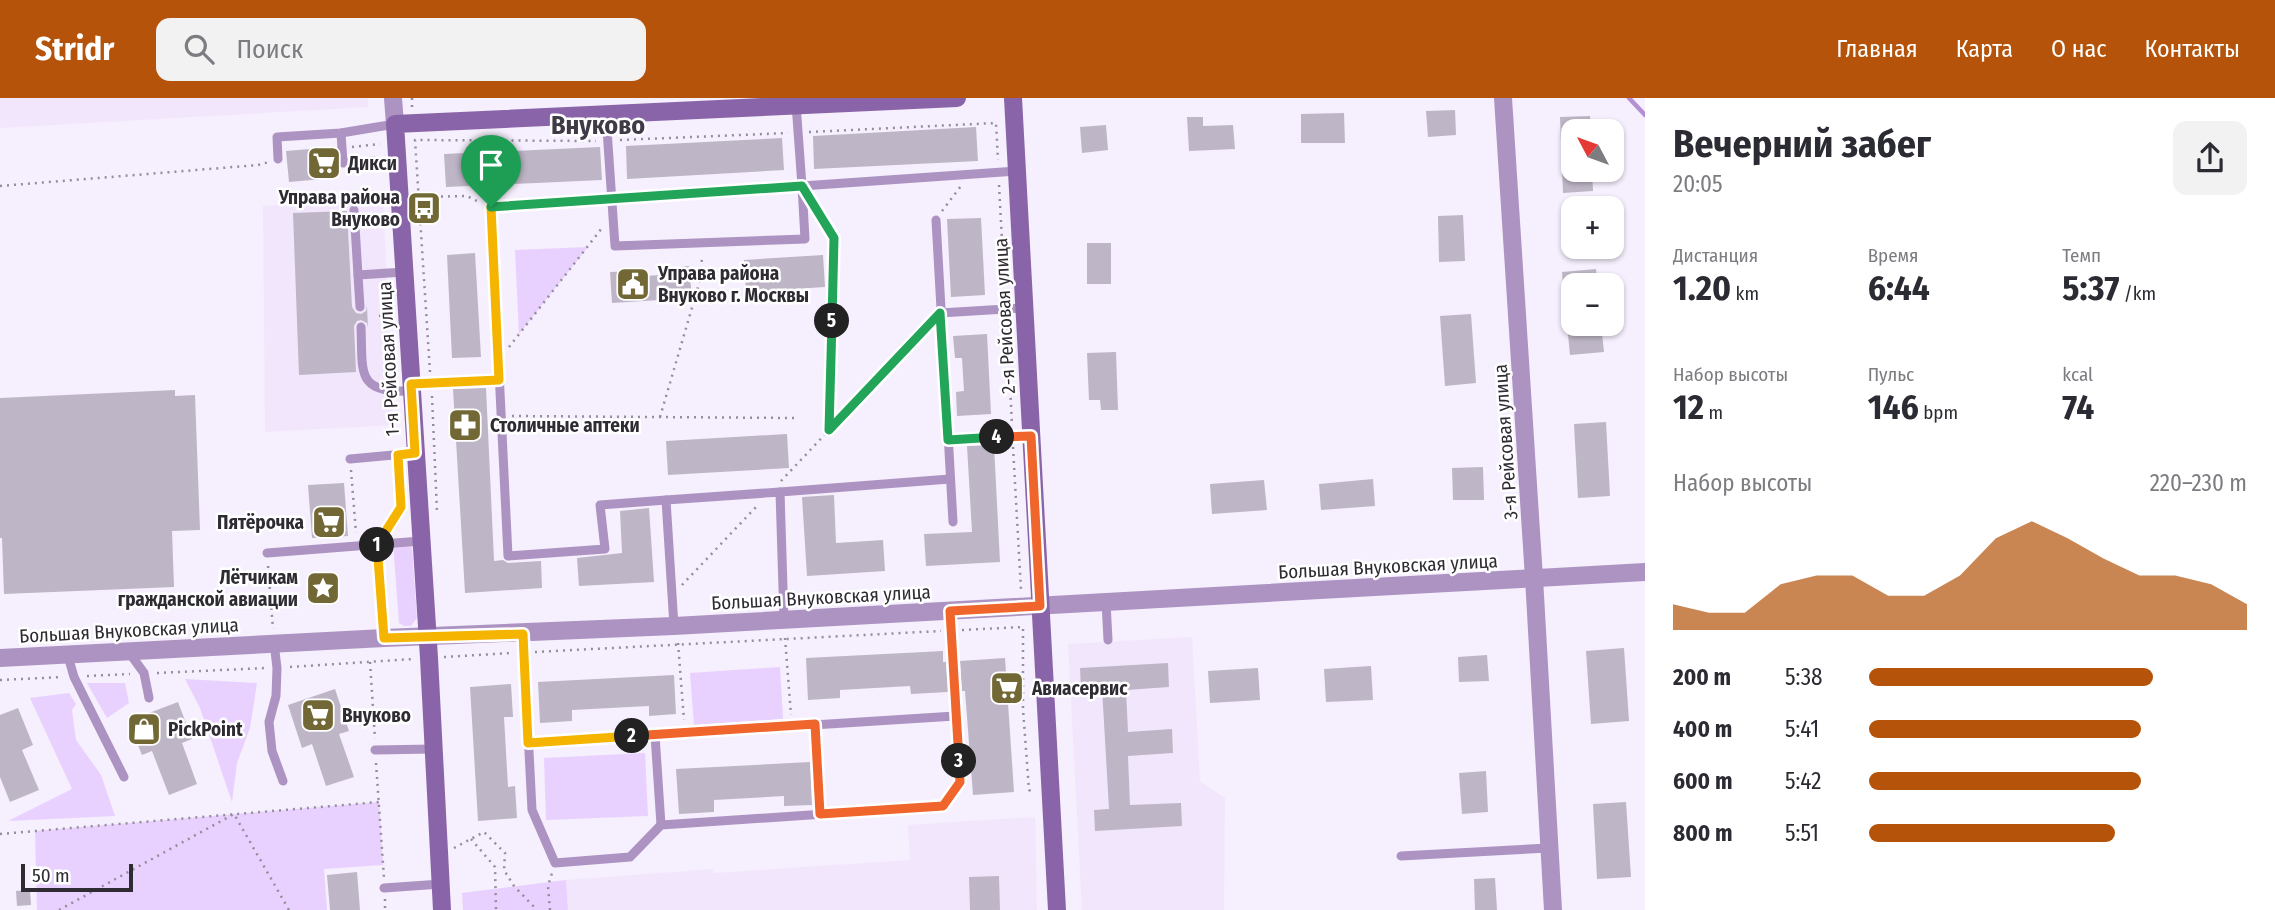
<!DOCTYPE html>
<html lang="ru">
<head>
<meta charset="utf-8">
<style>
	body { margin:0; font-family:"Fira Sans Condensed",sans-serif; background:#f2f2f3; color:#2b2b33; height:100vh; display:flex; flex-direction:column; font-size:26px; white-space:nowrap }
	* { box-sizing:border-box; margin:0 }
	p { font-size:23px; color:#7c7c81 }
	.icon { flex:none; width:38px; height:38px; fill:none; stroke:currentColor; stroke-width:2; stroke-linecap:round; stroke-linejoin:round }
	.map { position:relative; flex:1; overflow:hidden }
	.sheet { display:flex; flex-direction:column; background:#fff; width:630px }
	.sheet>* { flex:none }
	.needle { width:46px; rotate:311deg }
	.tools { position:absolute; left:1561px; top:21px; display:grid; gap:14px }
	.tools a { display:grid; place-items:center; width:63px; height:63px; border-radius:14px; background:#fff; box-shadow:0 2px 5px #0004; font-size:35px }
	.scale { position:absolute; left:21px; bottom:18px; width:112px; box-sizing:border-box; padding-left:7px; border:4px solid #2e2b32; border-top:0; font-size:19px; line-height:24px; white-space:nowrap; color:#2e2b32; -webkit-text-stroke:5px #fff; paint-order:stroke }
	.pin { position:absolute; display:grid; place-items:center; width:60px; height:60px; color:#fff; margin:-72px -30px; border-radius:50% 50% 50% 0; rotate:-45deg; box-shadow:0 0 7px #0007 }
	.pin .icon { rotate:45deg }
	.km { position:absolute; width:35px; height:35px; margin:-18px; border-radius:50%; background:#222; color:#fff; font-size:19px; line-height:35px; text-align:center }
	.round { display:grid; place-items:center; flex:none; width:74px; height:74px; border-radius:14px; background:#f2f2f3 }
	.head { display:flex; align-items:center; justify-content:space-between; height:119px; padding:0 28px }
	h1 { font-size:38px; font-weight:700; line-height:52px }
	.figures { display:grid; grid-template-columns:repeat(3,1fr); gap:10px; height:119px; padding:7px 28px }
	.figures div { display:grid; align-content:center }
	.figures b { font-size:35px; font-weight:700 }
	.figures small { font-size:19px; font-weight:400 }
	.figures p { font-size:19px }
	.chart { height:196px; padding:14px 28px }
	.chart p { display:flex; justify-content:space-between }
	.chart svg { width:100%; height:126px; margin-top:7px; fill:#b45309; opacity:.7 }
	ul { padding:0 28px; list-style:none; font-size:23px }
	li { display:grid; grid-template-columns:112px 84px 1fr; align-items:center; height:52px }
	li i { height:18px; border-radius:9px; background:#b45309 }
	header { display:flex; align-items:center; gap:42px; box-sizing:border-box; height:98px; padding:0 35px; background:#b45309; color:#fff }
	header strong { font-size:33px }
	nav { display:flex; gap:38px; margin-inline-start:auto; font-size:24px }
	.search { width:490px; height:63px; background:#f2f2f3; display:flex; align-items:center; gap:18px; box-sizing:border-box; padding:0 24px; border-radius:14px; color:#7c7c81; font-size:26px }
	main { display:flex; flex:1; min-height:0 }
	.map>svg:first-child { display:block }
	.built { fill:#f2e6fd }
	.green { fill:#e9d1ff }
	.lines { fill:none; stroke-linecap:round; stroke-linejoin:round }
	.stream { stroke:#b490d2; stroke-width:4.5 }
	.building { fill:#beb6c6 }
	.path { stroke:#938e99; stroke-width:2.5; stroke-dasharray:2 5; stroke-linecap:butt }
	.lane { stroke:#ac93c2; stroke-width:9 }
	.street { stroke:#ac93c2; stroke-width:18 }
	.secondary { stroke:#8964a8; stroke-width:18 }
	.split-1-casing { stroke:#fff; stroke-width:14 }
	.split-2-casing { stroke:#fff; stroke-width:14 }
	.split-3-casing { stroke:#fff; stroke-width:14 }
	.split-4-casing { stroke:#fff; stroke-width:14 }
	.split-5-casing { stroke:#fff; stroke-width:14 }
	.split-6-casing { stroke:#fff; stroke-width:14 }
	.split-1 { stroke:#f5b400; stroke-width:9 }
	.split-2 { stroke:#f5b400; stroke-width:9 }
	.split-3 { stroke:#f0652b; stroke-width:9 }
	.split-4 { stroke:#f0652b; stroke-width:9 }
	.split-5 { stroke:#22a559; stroke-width:9 }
	.split-6 { stroke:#22a559; stroke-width:9 }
	.labels { text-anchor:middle; stroke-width:5; stroke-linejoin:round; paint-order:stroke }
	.poi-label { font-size:19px; font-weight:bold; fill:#2e2b32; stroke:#fff; text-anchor:start }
	.street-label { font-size:19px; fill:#2e2b32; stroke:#fff }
	.district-label { font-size:26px; font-weight:bold; fill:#403a47; stroke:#fff }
</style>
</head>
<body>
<header>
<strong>Stridr</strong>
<div class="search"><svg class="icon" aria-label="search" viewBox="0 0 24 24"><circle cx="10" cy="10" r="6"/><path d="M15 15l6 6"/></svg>Поиск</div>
<nav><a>Главная</a><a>Карта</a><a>О нас</a><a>Контакты</a></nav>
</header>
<main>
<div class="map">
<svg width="1645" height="812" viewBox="0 0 1645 812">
	<rect width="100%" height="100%" fill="#f6effd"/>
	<g class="built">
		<path d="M 0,0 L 368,0 L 368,9 L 0,30 Z"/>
		<path d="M 383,100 L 393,327 L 265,334 L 263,108 Z"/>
		<path d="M 1192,539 L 1200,683 L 1225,700 L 1224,812 L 1082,812 L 1068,546 Z"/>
		<path d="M 1035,719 L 1037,812 L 568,812 L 566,782 L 713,771 L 713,775 L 910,762 L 908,727 Z"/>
	</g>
	<g class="green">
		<path d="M 588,149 L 519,236 L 515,152 Z"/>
		<path d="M 402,443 L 412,449 L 417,520 L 411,528 L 404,528 L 399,525 L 393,445 Z"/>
		<path d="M 780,569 L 783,621 L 694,627 L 690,575 Z"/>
		<path d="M 185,581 L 257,585 L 250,630 L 237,665 L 232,704 L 200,610 Z"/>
		<path d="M 87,585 L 125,585 L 129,605 L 107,620 Z"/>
		<path d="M 69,595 L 76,606 L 72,612 L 76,642 L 101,677 L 115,718 L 8,723 L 72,691 L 30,600 Z"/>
		<path d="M 645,655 L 648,718 L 546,722 L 544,660 Z"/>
		<path d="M 379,704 L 383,767 L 324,771 L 327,812 L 37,812 L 35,733 Z"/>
		<path d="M 566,782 L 568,812 L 463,812 L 462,795 Z"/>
	</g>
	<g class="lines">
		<path class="stream" d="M 1629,0 L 1645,17"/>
	</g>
	<g class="building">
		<path d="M 1455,12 L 1456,37 L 1428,39 L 1426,13 Z"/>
		<path d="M 1344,15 L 1345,45 L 1301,45 L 1301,16 Z"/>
		<path d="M 1590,18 L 1591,33 L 1573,33 L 1573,72 L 1592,72 L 1593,93 L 1563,95 L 1560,19 Z"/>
		<path d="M 1187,19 L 1203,19 L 1203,28 L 1233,27 L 1235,51 L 1189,53 Z"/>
		<path d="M 1106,27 L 1108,52 L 1082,55 L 1080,29 Z"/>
		<path d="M 976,29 L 978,63 L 814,71 L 813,38 Z"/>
		<path d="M 782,40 L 784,72 L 627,81 L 626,48 Z"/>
		<path d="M 333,49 L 335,80 L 289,84 L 286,53 Z"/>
		<path d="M 600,49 L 602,82 L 446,89 L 444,56 Z"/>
		<path d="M 347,113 L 352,209 L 356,215 L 361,216 L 366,213 L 367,208 L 368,229 L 367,225 L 361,222 L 357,223 L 354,228 L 356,274 L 299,277 L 293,115 Z"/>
		<path d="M 1463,117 L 1465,163 L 1439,164 L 1438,118 Z"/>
		<path d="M 981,120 L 985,197 L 951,199 L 947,121 Z"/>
		<rect x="1087" y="145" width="24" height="41"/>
		<path d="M 475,155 L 481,259 L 452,260 L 447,157 Z"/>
		<path d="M 823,157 L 825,189 L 746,194 L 744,162 Z"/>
		<path d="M 689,168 L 692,200 L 612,205 L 610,174 L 638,173 L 638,178 L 666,177 L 666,170 Z"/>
		<path d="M 1596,171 L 1598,187 L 1563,187 L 1562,174 Z"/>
		<path d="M 1471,216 L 1476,285 L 1445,288 L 1440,218 Z"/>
		<path d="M 1567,226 L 1601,226 L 1604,254 L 1570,257 Z"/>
		<path d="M 987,236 L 991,316 L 957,318 L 956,294 L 964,293 L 962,260 L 955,260 L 953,238 Z"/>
		<path d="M 1116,254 L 1118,312 L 1101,312 L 1100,302 L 1089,302 L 1087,255 Z"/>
		<path d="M 486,290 L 494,463 L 503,462 L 508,465 L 541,463 L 542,490 L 465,495 L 453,291 Z"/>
		<path d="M 175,292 L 175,298 L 195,297 L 200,432 L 172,433 L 174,489 L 4,496 L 2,440 L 0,440 L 0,300 Z"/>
		<path d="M 1606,324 L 1610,398 L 1578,400 L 1574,326 Z"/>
		<path d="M 787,336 L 789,370 L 668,377 L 666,343 Z"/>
		<path d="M 994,347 L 1000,464 L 926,468 L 924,436 L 972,434 L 967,348 Z"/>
		<path d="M 1483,369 L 1484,402 L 1453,402 L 1452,370 Z"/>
		<path d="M 1373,381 L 1375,408 L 1321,412 L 1319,386 Z"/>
		<path d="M 1264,382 L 1267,412 L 1212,416 L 1210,386 Z"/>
		<path d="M 344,385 L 348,438 L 312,440 L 308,387 Z"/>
		<path d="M 834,397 L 836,445 L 883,442 L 885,473 L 807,478 L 802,399 Z"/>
		<path d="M 649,410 L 654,484 L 579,488 L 577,460 L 622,455 L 620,413 Z"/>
		<path d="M 1624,550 L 1629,623 L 1591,626 L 1586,553 Z"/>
		<path d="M 943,553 L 943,564 L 946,564 L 948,594 L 911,596 L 910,588 L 840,592 L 840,600 L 808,602 L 806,560 Z"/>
		<path d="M 1487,557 L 1489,583 L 1459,584 L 1458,559 Z"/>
		<path d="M 1005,560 L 1014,694 L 973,697 L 965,593 L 962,593 L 960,563 Z"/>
		<path d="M 1168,565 L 1169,589 L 1126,592 L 1128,634 L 1172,631 L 1173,655 L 1128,658 L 1130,707 L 1181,705 L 1182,728 L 1095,733 L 1094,712 L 1109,711 L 1102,590 L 1081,591 L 1080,570 Z"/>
		<path d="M 1371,568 L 1373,602 L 1326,604 L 1324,571 Z"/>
		<path d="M 1258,570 L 1260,602 L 1210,605 L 1208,573 Z"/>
		<path d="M 674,577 L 676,616 L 649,618 L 649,608 L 572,612 L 572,623 L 540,625 L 538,584 Z"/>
		<path d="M 511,586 L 513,619 L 504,619 L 508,689 L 515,688 L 517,720 L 478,723 L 470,589 Z"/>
		<path d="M 335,591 L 349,633 L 339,636 L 354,679 L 326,688 L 312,646 L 302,650 L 288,607 Z"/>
		<path d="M 178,604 L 192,641 L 182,645 L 197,686 L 169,697 L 152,653 L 142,657 L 128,623 Z"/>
		<path d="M 18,610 L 33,647 L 22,652 L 39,692 L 10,704 L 0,679 L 0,617 Z"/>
		<path d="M 810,664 L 812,707 L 784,708 L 784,698 L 714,702 L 714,714 L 679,716 L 676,671 Z"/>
		<path d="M 1486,673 L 1488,714 L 1462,716 L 1459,675 Z"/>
		<path d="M 1626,704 L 1631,779 L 1597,781 L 1593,706 Z"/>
		<path d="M 357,774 L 360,812 L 330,812 L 327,777 Z"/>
		<path d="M 999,778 L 1000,812 L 970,812 L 969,779 Z"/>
		<path d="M 1495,780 L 1497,812 L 1475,812 L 1474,781 Z"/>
		<path d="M 30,792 L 31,807 L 17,808 L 16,793 Z"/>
	</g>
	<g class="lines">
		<g class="path">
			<path d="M 412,0 L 412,11"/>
			<path d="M 809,34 L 996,25 L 998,62"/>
			<path d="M 620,42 L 788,35"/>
			<path d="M 352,49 L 380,46"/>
			<path d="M 999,87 L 1005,199"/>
			<path d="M 0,88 L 258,67 L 269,64"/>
			<path d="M 420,99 L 467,98 L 481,105"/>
			<path d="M 815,110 L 834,140 L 829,332"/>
			<path d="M 942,113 L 961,88"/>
			<path d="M 379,218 L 391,216"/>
			<path d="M 1007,223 L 1012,328"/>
			<path d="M 509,249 L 602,130"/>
			<path d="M 430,274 L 415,42 L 596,43"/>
			<path d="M 432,298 L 437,414"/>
			<path d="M 512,318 L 795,320"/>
			<path d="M 660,319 L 701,179 L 702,157"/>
			<path d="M 1013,349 L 1021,492"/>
			<path d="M 351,372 L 356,435"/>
			<path d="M 781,383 L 930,225"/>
			<path d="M 385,434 L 401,409 L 399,368"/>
			<path d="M 378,459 L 383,526"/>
			<path d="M 268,468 L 273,531"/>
			<path d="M 682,487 L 757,408"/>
			<path d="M 1023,531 L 1023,611 L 1029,692 L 1035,695"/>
			<path d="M 962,532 L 1023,529"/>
			<path d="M 785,540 L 791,617"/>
			<path d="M 678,545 L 684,622"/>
			<path d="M 535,554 L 941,533"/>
			<path d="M 444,559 L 511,555"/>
			<path d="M 370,564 L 375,641"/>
			<path d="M 290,569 L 413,561"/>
			<path d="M 157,575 L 266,570"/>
			<path d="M 87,578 L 130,576"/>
			<path d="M 0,582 L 63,579"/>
			<path d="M 376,665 L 384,780"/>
			<path d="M 0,736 L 379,704"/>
			<path d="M 471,741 L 495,769 L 496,812"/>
			<path d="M 454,750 L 484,734 L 505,755 L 504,772 L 514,788 L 537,812"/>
			<path d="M 385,801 L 385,812"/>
			<path d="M 59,812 L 234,716 L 289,812"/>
			<path d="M 550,812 L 548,788 L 552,775"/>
		</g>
		<g class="lane">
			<path d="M 796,6 L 802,88 L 1017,73"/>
			<path d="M 606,17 C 609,61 612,105 615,148 L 805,141 L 802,88 L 491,109 L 508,458 L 605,451 L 600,407 L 666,402"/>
			<path d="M 341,35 L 343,65 L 374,63"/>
			<path d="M 278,61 L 277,39 L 341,35 L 395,26"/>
			<path d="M 354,112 L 358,177"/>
			<path d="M 936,122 L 953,424"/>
			<path d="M 360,209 L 358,177 L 404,174"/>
			<path d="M 940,215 L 1024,210"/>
			<path d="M 361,229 C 363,275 355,295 411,293"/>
			<path d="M 411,286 L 499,282"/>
			<path d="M 948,342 L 1031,338"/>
			<path d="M 350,361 L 415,355"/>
			<path d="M 780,394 L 950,381"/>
			<path d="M 267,455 L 421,443"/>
			<path d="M 1106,504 L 1108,542"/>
			<path d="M 674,528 L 666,402 L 780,394 L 784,522"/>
			<path d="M 523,536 L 532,712 L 555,765 L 630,759 L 661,727 L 943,708 L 960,684 L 950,513"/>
			<path d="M 274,545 L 277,570 L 276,598 L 269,624 L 272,653 L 283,683"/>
			<path d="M 128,553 L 144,575 L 149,600"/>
			<path d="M 68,558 L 74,579 L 124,679"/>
			<path d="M 815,627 L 820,716"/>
			<path d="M 655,637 L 661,727"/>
			<path d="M 528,645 L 955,618"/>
			<path d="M 375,652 L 433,651"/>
			<path d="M 1401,758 L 1549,750"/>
			<path d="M 384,790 L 441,786"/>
		</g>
		<g class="street">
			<path d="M 393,0 L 395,26"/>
			<path d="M 1503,0 L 1534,480 L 1553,812"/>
			<path d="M 0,560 L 384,540 L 674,528 L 1645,474"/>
		</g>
		<g class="secondary">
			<path d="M 1013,0 L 1057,812"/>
			<path d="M 442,812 L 429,560 L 395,26 L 957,0"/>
		</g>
	</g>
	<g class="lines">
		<g class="split-1-casing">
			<path id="split-1" d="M 377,447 L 401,409 L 398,357 L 415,355 L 411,286 L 499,282 L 491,109"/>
		</g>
		<g class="split-2-casing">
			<path id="split-2" d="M 377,447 L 384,540 L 523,536 L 528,645 L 632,638"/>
		</g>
		<g class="split-3-casing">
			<path id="split-3" d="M 632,638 L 815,626 L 820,716 L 943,708 L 960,684 L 959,663"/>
		</g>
		<g class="split-4-casing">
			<path id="split-4" d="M 959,663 L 950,513 L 1040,508 L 1031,338 L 997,339"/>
		</g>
		<g class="split-5-casing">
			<path id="split-5" d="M 832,223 L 829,332 L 940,215 L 948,342 L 997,339"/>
		</g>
		<g class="split-6-casing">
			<path id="split-6" d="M 491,109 L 802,88 L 834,140 L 832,223"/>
		</g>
		<use href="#split-1" class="split-1"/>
		<use href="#split-2" class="split-2"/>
		<use href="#split-3" class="split-3"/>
		<use href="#split-4" class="split-4"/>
		<use href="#split-5" class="split-5"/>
		<use href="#split-6" class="split-6"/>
	</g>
	<defs>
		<g id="supermarket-square" transform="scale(1.75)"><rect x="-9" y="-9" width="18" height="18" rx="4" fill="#726835" stroke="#fff"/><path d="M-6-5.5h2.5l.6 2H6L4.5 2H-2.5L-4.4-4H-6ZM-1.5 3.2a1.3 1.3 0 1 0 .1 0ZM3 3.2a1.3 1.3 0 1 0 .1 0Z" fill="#fff"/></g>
		<g id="bus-square" transform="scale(1.75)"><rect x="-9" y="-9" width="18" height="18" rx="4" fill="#726835" stroke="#fff"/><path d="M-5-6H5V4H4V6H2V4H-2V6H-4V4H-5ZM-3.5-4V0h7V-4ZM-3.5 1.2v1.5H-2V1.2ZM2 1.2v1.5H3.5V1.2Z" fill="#fff"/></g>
		<g id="civic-square" transform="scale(1.75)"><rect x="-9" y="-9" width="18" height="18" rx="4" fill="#726835" stroke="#fff"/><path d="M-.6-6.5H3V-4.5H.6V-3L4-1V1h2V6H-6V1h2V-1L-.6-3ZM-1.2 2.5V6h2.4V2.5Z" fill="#fff"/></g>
		<g id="pharmacy-square" transform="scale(1.75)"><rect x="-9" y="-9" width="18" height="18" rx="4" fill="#726835" stroke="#fff"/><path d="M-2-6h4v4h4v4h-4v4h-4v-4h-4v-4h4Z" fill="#fff"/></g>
		<g id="sight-square" transform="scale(1.75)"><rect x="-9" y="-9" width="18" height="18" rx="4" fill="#726835" stroke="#fff"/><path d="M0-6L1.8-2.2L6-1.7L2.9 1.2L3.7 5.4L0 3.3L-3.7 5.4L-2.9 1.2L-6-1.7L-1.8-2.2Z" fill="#fff"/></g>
		<g id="shop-square" transform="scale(1.75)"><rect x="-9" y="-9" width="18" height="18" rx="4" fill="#726835" stroke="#fff"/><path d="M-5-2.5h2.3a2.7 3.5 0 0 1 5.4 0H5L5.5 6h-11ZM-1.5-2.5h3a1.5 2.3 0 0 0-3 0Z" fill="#fff"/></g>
	</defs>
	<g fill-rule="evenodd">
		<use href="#supermarket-square" x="324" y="65"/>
		<use href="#bus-square" x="424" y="110"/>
		<use href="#civic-square" x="633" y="186"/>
		<use href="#pharmacy-square" x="465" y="327"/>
		<use href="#supermarket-square" x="329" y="424"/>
		<use href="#sight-square" x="323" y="490"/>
		<use href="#supermarket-square" x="1007" y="590"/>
		<use href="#supermarket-square" x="318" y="617"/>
		<use href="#shop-square" x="144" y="631"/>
	</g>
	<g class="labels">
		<g class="poi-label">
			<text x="348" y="72">Дикси</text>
			<text x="400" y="106" text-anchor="end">Управа района<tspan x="400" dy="22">Внуково</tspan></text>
			<text x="658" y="182">Управа района<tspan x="658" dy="22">Внуково г. Москвы</tspan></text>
			<text x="490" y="334">Столичные аптеки</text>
			<text x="304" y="431" text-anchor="end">Пятёрочка</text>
			<text x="298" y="486" text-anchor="end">Лётчикам<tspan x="298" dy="22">гражданской авиации</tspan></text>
			<text x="1032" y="597">Авиасервис</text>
			<text x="342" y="624">Внуково</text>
			<text x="168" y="638">PickPoint</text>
		</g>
		<g class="street-label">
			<text transform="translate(1004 218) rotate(-93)" y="7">2-я Рейсовая улица</text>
			<text transform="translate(388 261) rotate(-93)" y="7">1-я Рейсовая улица</text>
			<text transform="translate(1505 344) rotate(-94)" y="7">3-я Рейсовая улица</text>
			<text transform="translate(1388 468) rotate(-3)" y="7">Большая Внуковская улица</text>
			<text transform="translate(821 499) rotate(-3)" y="7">Большая Внуковская улица</text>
			<text transform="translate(129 532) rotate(-3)" y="7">Большая Внуковская улица</text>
		</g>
		<g class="district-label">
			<text x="598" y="36">Внуково</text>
		</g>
	</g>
</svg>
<div class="tools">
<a><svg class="needle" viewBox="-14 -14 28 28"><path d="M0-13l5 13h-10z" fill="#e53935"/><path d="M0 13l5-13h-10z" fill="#7c7c81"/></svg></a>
<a>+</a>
<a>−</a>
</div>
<div class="scale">50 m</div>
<div class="pin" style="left:491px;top:109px;background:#1e9e55"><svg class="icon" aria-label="arrive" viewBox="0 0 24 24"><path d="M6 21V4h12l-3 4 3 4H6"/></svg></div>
<b class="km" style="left:377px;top:447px">1</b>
<b class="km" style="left:632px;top:638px">2</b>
<b class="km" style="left:959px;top:663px">3</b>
<b class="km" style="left:997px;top:339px">4</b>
<b class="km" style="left:832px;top:223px">5</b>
</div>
<section class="sheet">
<div class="head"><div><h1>Вечерний забег</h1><p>20:05</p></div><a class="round"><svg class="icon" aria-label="share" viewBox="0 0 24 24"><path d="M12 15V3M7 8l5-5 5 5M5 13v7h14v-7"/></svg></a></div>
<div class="figures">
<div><p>Дистанция</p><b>1.20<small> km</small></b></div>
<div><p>Время</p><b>6:44</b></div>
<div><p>Темп</p><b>5:37<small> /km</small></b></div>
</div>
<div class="figures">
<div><p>Набор высоты</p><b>12<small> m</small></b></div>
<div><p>Пульс</p><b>146<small> bpm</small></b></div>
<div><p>kcal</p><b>74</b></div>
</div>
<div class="chart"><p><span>Набор высоты</span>220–230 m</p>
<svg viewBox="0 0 160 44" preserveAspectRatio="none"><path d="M0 44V35L10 38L20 38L30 28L40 25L50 25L60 32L70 32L80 25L90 12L100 6L110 12L120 19L130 25L140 25L150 28L160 35V44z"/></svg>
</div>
<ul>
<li><b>200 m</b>5:38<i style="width:75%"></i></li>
<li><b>400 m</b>5:41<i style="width:72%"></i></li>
<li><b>600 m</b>5:42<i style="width:72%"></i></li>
<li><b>800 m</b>5:51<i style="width:65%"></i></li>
</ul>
</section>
</main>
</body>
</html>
